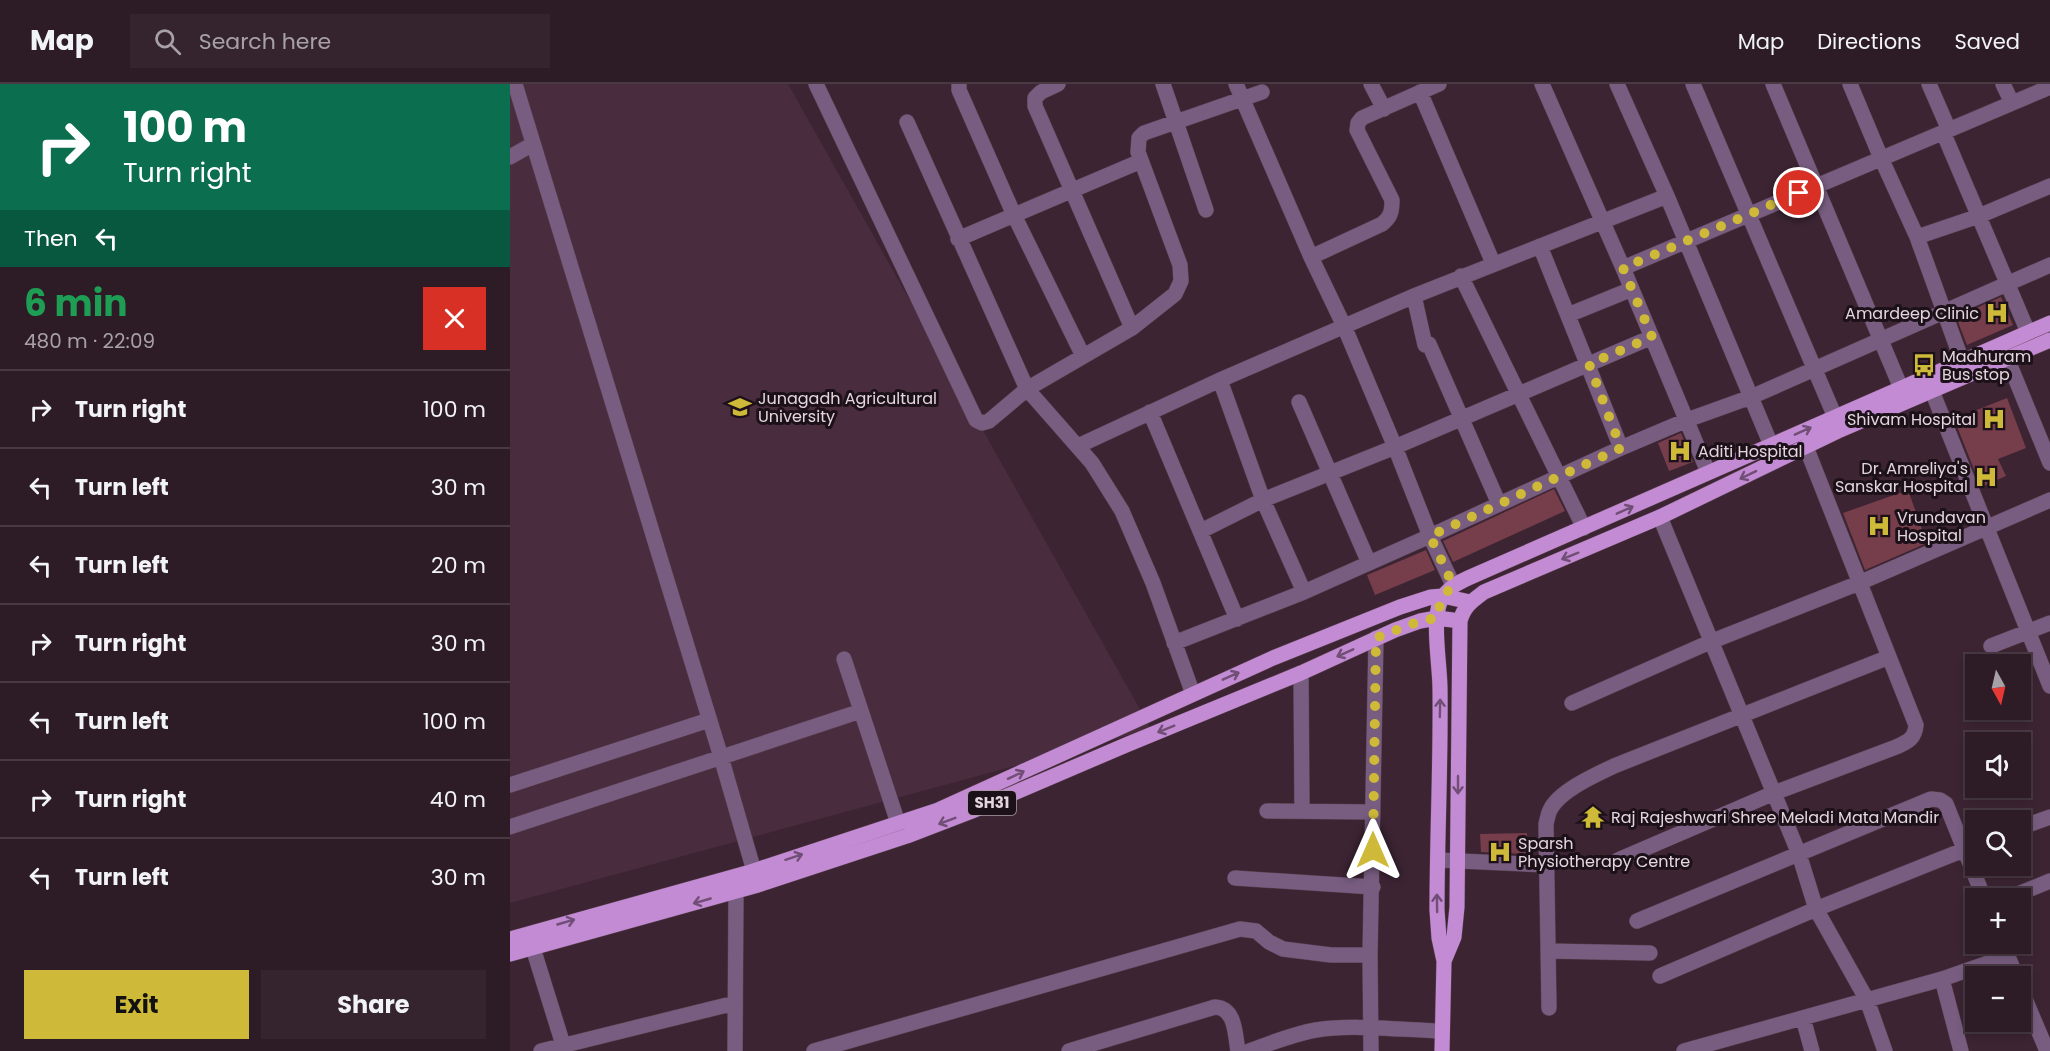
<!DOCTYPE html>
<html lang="en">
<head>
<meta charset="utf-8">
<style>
	:root { --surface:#2d1b26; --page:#35242e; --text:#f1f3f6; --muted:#a7a1a7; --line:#483943; --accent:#ceb938 }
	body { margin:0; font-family:Poppins,sans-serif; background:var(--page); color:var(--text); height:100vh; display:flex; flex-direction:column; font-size:22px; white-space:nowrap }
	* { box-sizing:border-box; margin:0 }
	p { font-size:20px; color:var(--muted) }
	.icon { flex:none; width:33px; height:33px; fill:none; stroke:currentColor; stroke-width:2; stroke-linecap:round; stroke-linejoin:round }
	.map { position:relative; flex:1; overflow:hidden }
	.drawer { display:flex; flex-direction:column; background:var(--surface); width:510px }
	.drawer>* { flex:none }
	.banner { background:#0b6e4f; color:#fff; overflow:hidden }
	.needle { width:39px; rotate:172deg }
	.controls { position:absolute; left:1455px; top:570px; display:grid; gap:12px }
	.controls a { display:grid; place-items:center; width:66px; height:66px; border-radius:0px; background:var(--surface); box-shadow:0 3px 9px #0003,0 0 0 2px var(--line); font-size:30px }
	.pin { position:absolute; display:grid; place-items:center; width:51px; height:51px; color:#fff; margin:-26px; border:3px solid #fff; border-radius:50%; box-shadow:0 2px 6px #0007 }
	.me { position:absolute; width:66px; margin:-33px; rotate:0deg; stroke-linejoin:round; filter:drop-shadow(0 0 4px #0008) }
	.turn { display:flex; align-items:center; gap:21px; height:126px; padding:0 24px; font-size:27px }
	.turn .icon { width:78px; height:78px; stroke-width:2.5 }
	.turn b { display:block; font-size:42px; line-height:51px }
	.then { display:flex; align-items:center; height:57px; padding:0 24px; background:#0003; gap:12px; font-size:22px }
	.round { display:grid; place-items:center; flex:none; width:63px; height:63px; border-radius:0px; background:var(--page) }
	.summary { display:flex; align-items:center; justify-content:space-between; height:102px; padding:0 24px }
	h1 { font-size:36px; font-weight:700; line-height:45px; color:#1e9e55 }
	.button { display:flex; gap:12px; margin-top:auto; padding:12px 24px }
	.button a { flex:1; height:69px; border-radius:0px; background:var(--accent); color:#111; font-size:24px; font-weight:700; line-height:69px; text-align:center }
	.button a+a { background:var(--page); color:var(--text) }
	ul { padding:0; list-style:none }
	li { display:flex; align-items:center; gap:18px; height:78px; padding:0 24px; border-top:2px solid var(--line) }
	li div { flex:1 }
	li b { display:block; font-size:22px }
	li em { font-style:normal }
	header { display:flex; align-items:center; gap:36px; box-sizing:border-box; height:84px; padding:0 30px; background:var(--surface); border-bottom:2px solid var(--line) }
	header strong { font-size:28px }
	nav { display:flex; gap:33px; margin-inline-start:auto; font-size:21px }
	.search { width:420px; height:54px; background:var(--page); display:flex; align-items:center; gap:15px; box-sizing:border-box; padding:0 21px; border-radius:0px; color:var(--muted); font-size:22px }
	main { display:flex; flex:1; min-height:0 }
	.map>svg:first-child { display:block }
	.built { fill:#4a2c3f }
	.building { fill:#763d4b }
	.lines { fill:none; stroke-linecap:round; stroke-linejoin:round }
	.street-casing { stroke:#57404e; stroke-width:16 }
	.primary-casing { stroke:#57404e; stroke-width:16 }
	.street { stroke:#785d80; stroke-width:15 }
	.primary { stroke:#c38bd3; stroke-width:15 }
	.oneway { stroke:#704e76 }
	.route { stroke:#ceb938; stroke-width:10; stroke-dasharray:0 18 }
	.labels { text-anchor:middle; stroke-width:6; stroke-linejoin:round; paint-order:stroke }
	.shield { fill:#1c1118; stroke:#a99aa3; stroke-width:1.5 }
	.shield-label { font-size:15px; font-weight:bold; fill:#e5d5de }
	.poi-label { font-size:16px; fill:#e5d5de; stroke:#1c1118; text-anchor:start }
</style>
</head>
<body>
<header>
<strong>Map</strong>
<div class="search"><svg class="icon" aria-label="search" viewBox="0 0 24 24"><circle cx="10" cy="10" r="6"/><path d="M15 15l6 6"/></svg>Search here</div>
<nav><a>Map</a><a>Directions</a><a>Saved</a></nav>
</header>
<main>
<section class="drawer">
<div class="banner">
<div class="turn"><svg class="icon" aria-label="right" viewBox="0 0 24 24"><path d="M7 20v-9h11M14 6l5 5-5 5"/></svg><div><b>100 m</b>Turn right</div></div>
<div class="then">Then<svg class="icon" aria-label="left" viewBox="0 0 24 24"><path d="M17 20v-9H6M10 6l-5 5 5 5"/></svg></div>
</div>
<div class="summary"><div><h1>6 min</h1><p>480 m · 22:09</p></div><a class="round" style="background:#d93025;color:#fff"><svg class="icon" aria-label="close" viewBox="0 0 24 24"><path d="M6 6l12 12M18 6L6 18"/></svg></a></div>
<ul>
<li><svg class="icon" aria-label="right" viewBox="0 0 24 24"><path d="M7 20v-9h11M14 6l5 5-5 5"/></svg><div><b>Turn right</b></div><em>100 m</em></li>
<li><svg class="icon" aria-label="left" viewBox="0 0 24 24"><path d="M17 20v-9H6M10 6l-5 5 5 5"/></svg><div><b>Turn left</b></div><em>30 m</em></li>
<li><svg class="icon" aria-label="left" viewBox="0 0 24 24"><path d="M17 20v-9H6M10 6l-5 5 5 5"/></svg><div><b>Turn left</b></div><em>20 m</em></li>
<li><svg class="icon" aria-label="right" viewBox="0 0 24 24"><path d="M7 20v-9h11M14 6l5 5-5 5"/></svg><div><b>Turn right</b></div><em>30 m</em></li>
<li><svg class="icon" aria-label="left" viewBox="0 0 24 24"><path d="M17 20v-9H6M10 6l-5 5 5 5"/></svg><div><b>Turn left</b></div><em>100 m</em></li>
<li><svg class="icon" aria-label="right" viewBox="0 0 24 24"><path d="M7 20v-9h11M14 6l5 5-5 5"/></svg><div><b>Turn right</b></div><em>40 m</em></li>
<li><svg class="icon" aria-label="left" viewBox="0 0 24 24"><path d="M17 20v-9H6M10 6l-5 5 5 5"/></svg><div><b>Turn left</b></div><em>30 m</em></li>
</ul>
<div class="button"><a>Exit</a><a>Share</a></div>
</section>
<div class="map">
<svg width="1540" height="967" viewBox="0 0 1540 967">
	<rect width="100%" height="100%" fill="#3c2433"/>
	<path class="built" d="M0,0H278L641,645L0,819Z"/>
	<path class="building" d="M1491,213L1503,241L1457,261L1446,233Z
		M1497,314L1516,364L1488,375L1496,392L1471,403L1444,335Z
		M1171,349L1183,378L1159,387L1148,359Z
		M1044,405L1055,427L943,478L933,457Z
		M1398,406L1417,459L1355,486L1333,429Z
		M916,466L925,486L865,511L857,491Z
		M1017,749V770L971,768L970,750Z"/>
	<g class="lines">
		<g class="street-casing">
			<path id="street" d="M5,0L211,673L244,787
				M306,0L466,336L472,339L479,337L517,305L622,244L665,210L671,197L670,181L628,68L629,54L634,49L752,8
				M449,0V6L504,131L573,272
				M548,0L531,8L525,14V22L622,244
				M653,0L696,126
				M726,0L801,173L834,242L885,363L920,452L943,501
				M861,0L874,25
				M1032,0L1113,184L1198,388
				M1107,0L1157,112L1261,361
				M1183,0L1325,333
				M1263,0L1391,304
				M1340,0L1371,74L1407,153L1452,277
				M1419,0L1439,46
				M1493,0L1502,19
				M910,8L983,179
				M397,38L517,305L582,379L612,427L643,499L683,610
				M1433,48L1518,248
				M0,73L23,60
				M1407,153L1469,132L1540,102
				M448,155L631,77
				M1030,162L1111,364
				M801,173L872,140C881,133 882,127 882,116L847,46L848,39L852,34L929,0
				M1113,184L1540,3
				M951,192L1074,444
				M904,212L915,261
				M1058,231L1122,205
				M919,260L989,420
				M1497,274L1540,379
				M710,296L753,416L794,508
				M1422,307L1540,602
				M789,318L859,479
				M640,328L727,535
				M568,362L710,296L904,212L1157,112
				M1150,433L1289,770L1306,825L1357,916L1375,967
				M691,447L753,416L885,363L1142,253
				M664,559L794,508L920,452L1111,364L1177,336L1241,313L1540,181
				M1481,562L1540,539
				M334,575L388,739
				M791,589L792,727
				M1062,619L1200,558L1349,499L1540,416
				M0,701L199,636
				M757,727L863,728
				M0,743L351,627
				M1510,744L1540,733
				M928,776L1037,781
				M1108,776L1264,709L1386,663C1397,658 1405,655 1406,641L1296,363
				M725,794L863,803
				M1498,814L1540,797
				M1127,837L1421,715L1430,716L1436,720L1474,814
				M1493,860L1506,892
				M23,864L55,967
				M1038,867L1140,869
				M1150,892L1306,825L1466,761
				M1432,895L1451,967
				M1510,903L1537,967
				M1039,924L1036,740C1037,736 1038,730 1040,726C1049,707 1085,691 1104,682L1379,573
				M1293,934L1302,967
				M31,967L225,919
				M225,967L226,807
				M304,967L730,845L746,847L759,858L773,865L821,871H860
				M559,967L705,923C726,924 725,951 728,967
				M739,967C761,959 783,950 806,946C843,940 893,946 931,947
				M861,967L860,871L866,554
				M1174,967L1432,895L1498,872"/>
		</g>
		<g class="primary-casing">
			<path id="primary" d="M0,855L237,789L428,726L763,574L890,523L921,513L933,512L960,518
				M0,870L248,801L397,752L462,727L616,661L791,589L885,546L910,537L927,534L950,537
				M934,877L944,853L947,823L950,537C954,522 962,517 974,508L1150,433L1330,346L1540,256
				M932,967L934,877L929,854L927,826C927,752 931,679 930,605C930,582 922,539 930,518C937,503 951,497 965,491L1540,239"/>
		</g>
		<use href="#street" class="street"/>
		<use href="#primary" class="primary"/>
	</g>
	<defs><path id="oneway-shaft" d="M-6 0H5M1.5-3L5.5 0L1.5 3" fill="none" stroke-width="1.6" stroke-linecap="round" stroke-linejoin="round" transform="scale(1.5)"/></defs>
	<g class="oneway">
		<use href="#oneway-shaft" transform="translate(1293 347) rotate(-24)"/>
		<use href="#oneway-shaft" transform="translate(1238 391) rotate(154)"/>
		<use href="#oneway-shaft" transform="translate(1115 426) rotate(-24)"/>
		<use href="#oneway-shaft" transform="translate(1060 472) rotate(158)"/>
		<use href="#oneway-shaft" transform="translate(835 569) rotate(156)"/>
		<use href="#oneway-shaft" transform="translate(721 592) rotate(-24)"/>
		<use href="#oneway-shaft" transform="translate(930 624) rotate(-89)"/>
		<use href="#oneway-shaft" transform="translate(656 645) rotate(158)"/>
		<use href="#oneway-shaft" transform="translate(506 691) rotate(-25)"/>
		<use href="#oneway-shaft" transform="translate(948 701) rotate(90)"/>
		<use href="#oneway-shaft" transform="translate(437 737) rotate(159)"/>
		<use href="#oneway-shaft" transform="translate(284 773) rotate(-18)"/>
		<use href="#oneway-shaft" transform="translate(192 817) rotate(164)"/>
		<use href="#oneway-shaft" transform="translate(927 819) rotate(-91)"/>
		<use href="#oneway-shaft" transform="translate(56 838) rotate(-16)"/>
	</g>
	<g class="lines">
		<path class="route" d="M863,766L866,554L910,537L927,534C929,520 933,512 943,501L920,452L1111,364L1079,280L1142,253L1113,184L1289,109"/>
	</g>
	<defs>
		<g id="hospital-bare" transform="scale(1.8)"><path d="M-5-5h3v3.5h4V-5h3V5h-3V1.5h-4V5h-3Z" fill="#ceb938" stroke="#1c1118" stroke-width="2.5" paint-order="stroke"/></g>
		<g id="bus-bare" transform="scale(1.8)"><path d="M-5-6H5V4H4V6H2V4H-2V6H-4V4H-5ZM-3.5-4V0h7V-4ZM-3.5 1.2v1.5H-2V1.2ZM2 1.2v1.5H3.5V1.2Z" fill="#ceb938" stroke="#1c1118" stroke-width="2.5" paint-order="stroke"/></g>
		<g id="university-bare" transform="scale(1.8)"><path d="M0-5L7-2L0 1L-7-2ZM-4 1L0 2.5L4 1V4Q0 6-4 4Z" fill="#ceb938" stroke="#1c1118" stroke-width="2.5" paint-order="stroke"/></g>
		<g id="temple-bare" transform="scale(1.8)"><path d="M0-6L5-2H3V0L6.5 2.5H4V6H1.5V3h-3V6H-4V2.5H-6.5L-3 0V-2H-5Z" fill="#ceb938" stroke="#1c1118" stroke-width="2.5" paint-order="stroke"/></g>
	</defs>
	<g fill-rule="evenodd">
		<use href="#hospital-bare" x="1487" y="229"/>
		<use href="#bus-bare" x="1414" y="281"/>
		<use href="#university-bare" x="230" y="323"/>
		<use href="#hospital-bare" x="1484" y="335"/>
		<use href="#hospital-bare" x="1170" y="367"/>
		<use href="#hospital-bare" x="1476" y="393"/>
		<use href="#hospital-bare" x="1369" y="442"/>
		<use href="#temple-bare" x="1083" y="733"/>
		<use href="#hospital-bare" x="990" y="768"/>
	</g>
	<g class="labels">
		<rect class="shield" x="458" y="707" width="48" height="24" rx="4.5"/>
		<g class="shield-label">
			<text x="482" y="724">SH31</text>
		</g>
		<g class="poi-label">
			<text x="1469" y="235" text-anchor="end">Amardeep Clinic</text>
			<text x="1432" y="278">Madhuram<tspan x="1432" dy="18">Bus stop</tspan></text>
			<text x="248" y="320">Junagadh Agricultural<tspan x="248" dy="18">University</tspan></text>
			<text x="1466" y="341" text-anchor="end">Shivam Hospital</text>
			<text x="1188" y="373">Aditi Hospital</text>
			<text x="1458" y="390" text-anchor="end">Dr. Amreliya's<tspan x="1458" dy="18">Sanskar Hospital</tspan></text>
			<text x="1387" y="439">Vrundavan<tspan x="1387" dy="18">Hospital</tspan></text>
			<text x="1101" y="739">Raj Rajeshwari Shree Meladi Mata Mandir</text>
			<text x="1008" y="765">Sparsh<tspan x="1008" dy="18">Physiotherapy Centre</tspan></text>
		</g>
	</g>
</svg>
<div class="controls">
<a><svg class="needle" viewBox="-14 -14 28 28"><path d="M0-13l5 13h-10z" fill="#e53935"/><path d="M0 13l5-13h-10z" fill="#a7a1a7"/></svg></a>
<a><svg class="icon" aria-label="sound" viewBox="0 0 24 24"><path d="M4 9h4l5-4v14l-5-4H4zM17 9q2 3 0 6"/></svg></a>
<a><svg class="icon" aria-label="search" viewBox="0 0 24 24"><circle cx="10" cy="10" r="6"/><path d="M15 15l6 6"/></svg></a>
<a>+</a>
<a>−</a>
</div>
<div class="pin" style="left:1289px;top:109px;background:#d93025"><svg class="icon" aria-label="arrive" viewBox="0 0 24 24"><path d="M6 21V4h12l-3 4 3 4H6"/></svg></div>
<svg class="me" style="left:863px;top:766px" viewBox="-20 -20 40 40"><path d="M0-17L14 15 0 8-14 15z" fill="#ceb938" stroke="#fff" stroke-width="4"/></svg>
</div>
</main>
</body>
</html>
